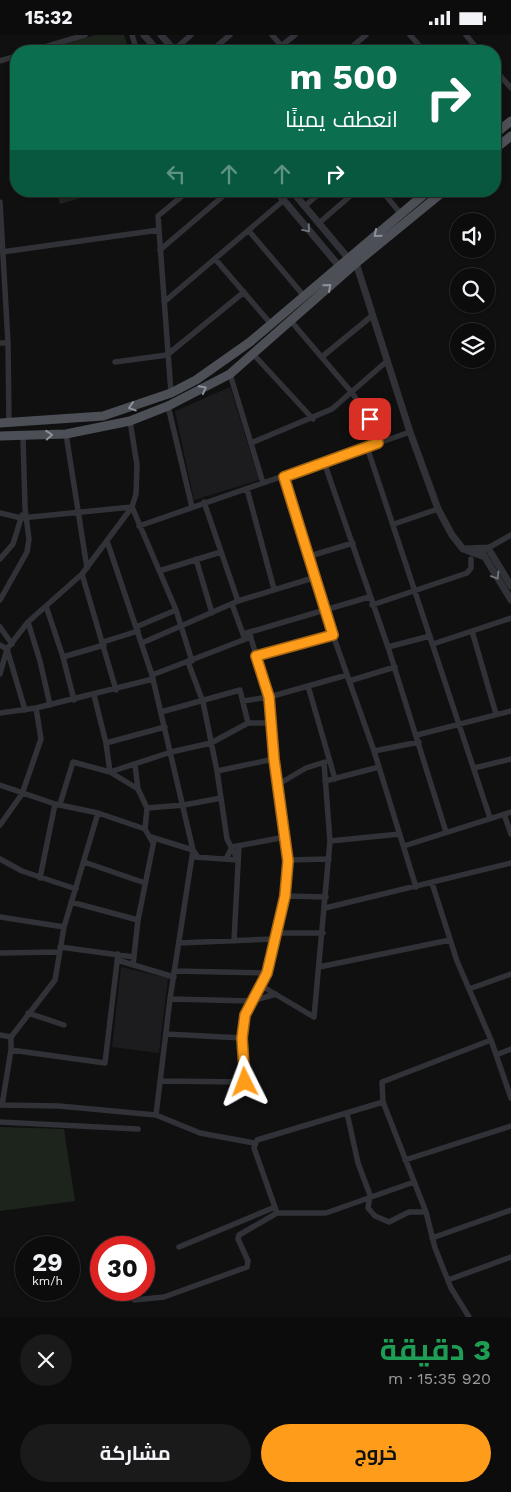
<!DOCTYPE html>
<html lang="ar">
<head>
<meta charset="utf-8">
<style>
	:root { --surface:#0c0c0d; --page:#1a1a1b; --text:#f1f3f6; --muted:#9a9b9d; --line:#2c2c2e; --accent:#ff9d1a }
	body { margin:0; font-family:"Work Sans",Cairo,sans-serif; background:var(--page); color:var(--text); direction:rtl; height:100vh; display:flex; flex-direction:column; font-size:19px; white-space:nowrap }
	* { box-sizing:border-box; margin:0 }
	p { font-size:16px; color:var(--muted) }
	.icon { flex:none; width:28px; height:28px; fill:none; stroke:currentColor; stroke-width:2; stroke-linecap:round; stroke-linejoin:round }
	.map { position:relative; height:1282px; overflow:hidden; direction:ltr }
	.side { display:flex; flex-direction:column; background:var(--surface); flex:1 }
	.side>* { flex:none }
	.banner { position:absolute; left:10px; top:10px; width:491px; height:152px; border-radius:20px; box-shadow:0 1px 4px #0004,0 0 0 1px var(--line); direction:rtl; background:#0b6e4f; color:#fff; overflow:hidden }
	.tools { position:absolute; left:450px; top:178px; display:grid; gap:10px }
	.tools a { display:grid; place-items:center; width:45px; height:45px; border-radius:50%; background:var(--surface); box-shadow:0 1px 4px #0004,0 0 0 1px var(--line); font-size:25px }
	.speed { position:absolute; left:15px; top:1201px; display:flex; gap:10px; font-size:25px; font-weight:700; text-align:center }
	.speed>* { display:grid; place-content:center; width:65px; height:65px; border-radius:50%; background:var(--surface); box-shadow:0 1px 4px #0004,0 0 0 1px var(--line); line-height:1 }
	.speed small { font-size:12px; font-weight:400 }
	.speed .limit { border:8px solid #d22; background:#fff; color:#111 }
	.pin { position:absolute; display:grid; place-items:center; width:42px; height:42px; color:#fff; margin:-21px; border-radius:10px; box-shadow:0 2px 8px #0006 }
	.me { position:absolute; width:55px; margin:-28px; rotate:357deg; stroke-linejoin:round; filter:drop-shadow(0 0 4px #0008) }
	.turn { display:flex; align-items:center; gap:18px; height:105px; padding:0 20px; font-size:22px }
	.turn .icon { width:65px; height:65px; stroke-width:2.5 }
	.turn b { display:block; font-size:35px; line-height:42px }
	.lanes { display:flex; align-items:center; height:48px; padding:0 20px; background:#0003; justify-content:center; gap:25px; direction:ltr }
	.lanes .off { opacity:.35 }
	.round { display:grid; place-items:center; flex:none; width:52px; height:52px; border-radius:26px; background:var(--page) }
	.summary { display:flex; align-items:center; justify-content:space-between; height:85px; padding:0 20px }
	h1 { font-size:30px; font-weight:700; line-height:38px; color:#1e9e55 }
	.cta { display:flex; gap:10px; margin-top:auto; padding:10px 20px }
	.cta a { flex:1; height:58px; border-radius:30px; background:var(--accent); color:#111; font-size:20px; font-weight:700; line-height:58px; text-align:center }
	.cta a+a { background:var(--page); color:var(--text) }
	.status { display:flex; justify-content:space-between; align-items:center; height:35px; padding:0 25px; background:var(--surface); direction:ltr }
	.status svg { height:14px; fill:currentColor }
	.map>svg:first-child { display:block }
	.built { fill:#1c1c1e }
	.green { fill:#1c241c }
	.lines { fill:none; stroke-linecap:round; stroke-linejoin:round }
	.minor { stroke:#313237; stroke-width:5.5 }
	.tertiary { stroke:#313237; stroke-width:7 }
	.primary { stroke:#4c4f56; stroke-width:9 }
	.oneway { stroke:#6e737b }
	.oneway2 { stroke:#8b929c }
	.route-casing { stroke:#a66611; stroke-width:12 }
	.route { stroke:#ff9d1a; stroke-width:9 }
</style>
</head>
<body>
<div class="status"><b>15:32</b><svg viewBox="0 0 49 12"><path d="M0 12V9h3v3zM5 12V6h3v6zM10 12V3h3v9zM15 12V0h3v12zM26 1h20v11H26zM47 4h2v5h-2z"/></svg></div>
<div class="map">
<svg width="511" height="1282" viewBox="0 0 511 1282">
	<rect width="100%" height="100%" fill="#101011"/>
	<path class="built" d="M230,352L259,445L194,465L175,376Z
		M121,932L168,943L159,1018L112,1012Z"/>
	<path class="green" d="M95,0H124L129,16H43Z
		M56,156H105L60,169Z
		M0,1092L64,1094L75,1166L0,1176Z"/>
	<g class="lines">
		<path class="minor" d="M132,0L137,16
			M272,0L286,16
			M410,0L424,16
			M466,0L479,16
			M220,9L226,16
			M281,11L295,0
			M174,15L191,0
			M31,16L85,0
			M211,16L230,0
			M347,16L366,0
			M0,26L16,21
			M495,35L511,53
			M177,156L179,164
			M382,156L401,179
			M0,167L8,308L9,388
			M305,171L322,156
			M319,188L356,156
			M249,196L304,261
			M160,215L229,156
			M2,217L159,195
			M216,225L271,289
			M164,267L284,165
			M290,285L353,359L370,385L377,408
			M0,308H8
			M254,320L313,384
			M323,321L373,280
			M115,327L167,320L244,257
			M230,339L263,448
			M171,358L158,181L188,156
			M168,371L192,472
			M66,399L87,533
			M251,408L332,374L387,326
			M367,412L490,783
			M324,427L388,612L446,797
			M284,442L333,600L374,716L416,852
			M247,454L274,554
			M204,467L238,566
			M0,478L21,483L132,472L176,575L136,592
			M394,489L438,474
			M139,491L410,397
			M107,506L152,640L193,815L170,964L156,1080L200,1098L254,1108
			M488,513L511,500
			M310,521L353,508
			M0,524L13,509L22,480
			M196,524L212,578
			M159,536L221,517
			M82,539L116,655
			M0,565L27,517L29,504L25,473L23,401
			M232,569L244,602
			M372,570L467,538L471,533V524
			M46,571L63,622L74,665
			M176,575L192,626
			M28,587L40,626L50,670
			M0,592L12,609
			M472,596L496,679
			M243,599L369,562
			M103,607L138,596
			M142,608L238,566L316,542
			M433,609L511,583
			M0,610L7,614L25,675
			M388,612L430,601
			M256,621L333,600
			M63,622L104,610
			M188,627L203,667L217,736L227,804L238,825
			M0,639L7,614L28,587L82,539L132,472L136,459L137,430L130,386
			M152,640L251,602
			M349,646L395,632
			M308,651L335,744
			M94,660L106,708L110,737L171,717L211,708L248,688H270
			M243,666L269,662L347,640
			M161,677L240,655L248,688
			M0,678L36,673L153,644
			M417,700L511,676
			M106,708L165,692
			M374,716L419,707
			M135,730L138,754L147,773L145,794
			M474,733L511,724
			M217,736L274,724
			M325,746L379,732
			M0,750L55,769L98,778L145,794L153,808
			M277,750L306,733L325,727
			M60,769L73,727L110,737L138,754
			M147,773L184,770L221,763
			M504,779L511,799
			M0,790L22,759L41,704L36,673
			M151,802L193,815L198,822
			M330,806L400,799
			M404,811L511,777
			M195,822L238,825
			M0,824L22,836L76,854
			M226,824L232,812L285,802
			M288,825L329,824
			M84,827L145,848
			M40,843L55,769
			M432,848L457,926L491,1005L511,1063
			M285,861L326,862
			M71,867L138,885
			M325,873L511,828
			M0,882L64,892
			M276,898H323
			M234,906L239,811
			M179,908L274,904
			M60,912L134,922
			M0,918L59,917
			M117,925L174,942
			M133,930L138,885L154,805
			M319,932L450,905
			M174,936L267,938
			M260,950L314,982L330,806L324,728
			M469,954L511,939
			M170,964L252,966L276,959
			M28,978L64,990
			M166,999L242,1003
			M0,1000L11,1002
			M11,1015L105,1028L118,919
			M496,1020L511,1014
			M160,1046L245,1047L242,1003L245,979L267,938L285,861L288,825L274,724L269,662L249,597
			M383,1067L382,1047L491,1005
			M0,1070L59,1071L156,1080
			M2,1070L11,1015V1002L55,945L64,892L98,778
			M347,1078L358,1128L370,1160L368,1173L375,1181L389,1187L409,1177H426
			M0,1087L138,1094
			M405,1125L511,1091
			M277,1178H326L414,1147
			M432,1203L511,1175
			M179,1212L275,1172
			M448,1245L511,1222
			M134,1265L164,1262L247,1232L248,1226L238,1204L239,1200L277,1178L254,1113L257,1105L383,1067L426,1177L435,1213L451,1253L469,1282"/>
		<path class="tertiary" d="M144,0L158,16
			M161,0L175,16
			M276,156L339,231
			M292,156L348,223
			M356,228L410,397L438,474L452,500L463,514L485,522
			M488,513L511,551
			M464,514L488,513
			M483,519L511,565"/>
		<path class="primary" d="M495,99L511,86
			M495,114L511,101
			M0,388L103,381L171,358L196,345L250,307L428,156
			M0,401L66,399L130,386L168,371L230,339L356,228L444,156"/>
	</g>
	<defs><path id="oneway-chevron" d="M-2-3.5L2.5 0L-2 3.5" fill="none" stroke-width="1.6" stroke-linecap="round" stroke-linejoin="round" transform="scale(1.25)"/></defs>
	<g class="oneway">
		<use href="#oneway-chevron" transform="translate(307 194) rotate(50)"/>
		<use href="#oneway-chevron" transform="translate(496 541) rotate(59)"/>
	</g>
	<g class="oneway2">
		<use href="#oneway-chevron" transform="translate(377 199) rotate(140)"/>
		<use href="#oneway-chevron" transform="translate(328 252) rotate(-41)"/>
		<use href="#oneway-chevron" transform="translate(203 354) rotate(-28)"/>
		<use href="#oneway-chevron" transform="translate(132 372) rotate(162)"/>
		<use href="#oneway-chevron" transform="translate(49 400) rotate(-4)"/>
	</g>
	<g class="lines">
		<g class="route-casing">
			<path id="route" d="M245,1047L242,1003L245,980L267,938L285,861L288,826L274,724L269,662L256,621L333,600L284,442L378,408L370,384"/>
		</g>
		<use href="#route" class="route"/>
	</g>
</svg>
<div class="tools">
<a><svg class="icon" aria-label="sound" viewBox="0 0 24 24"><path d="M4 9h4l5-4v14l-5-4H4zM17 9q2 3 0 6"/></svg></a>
<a><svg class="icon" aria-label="search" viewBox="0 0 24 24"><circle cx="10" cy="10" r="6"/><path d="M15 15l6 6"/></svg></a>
<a><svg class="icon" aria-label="layers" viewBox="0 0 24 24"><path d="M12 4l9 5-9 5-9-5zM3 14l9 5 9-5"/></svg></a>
</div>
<div class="speed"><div>29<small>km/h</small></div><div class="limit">30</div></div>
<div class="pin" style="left:370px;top:384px;background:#d93025"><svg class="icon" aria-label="arrive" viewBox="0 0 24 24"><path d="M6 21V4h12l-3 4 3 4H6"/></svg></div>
<svg class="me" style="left:245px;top:1047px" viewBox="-20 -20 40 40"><path d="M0-17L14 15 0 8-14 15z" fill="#ff9d1a" stroke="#fff" stroke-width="4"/></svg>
<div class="banner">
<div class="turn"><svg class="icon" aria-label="right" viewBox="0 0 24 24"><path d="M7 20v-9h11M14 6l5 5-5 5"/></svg><div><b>500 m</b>انعطف يمينًا</div></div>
<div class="lanes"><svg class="icon off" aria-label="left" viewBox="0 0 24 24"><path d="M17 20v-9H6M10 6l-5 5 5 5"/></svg><svg class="icon off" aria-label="ahead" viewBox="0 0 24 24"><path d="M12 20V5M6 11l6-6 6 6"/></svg><svg class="icon off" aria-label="ahead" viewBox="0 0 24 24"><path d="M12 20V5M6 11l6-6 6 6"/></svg><svg class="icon" aria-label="right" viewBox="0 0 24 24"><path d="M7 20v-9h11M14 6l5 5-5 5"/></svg></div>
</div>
</div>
<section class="side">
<div class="summary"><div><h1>3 دقيقة</h1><p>920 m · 15:35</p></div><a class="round"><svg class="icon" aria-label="close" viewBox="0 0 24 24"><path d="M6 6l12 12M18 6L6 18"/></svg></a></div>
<div class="cta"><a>خروج</a><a>مشاركة</a></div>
</section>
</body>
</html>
